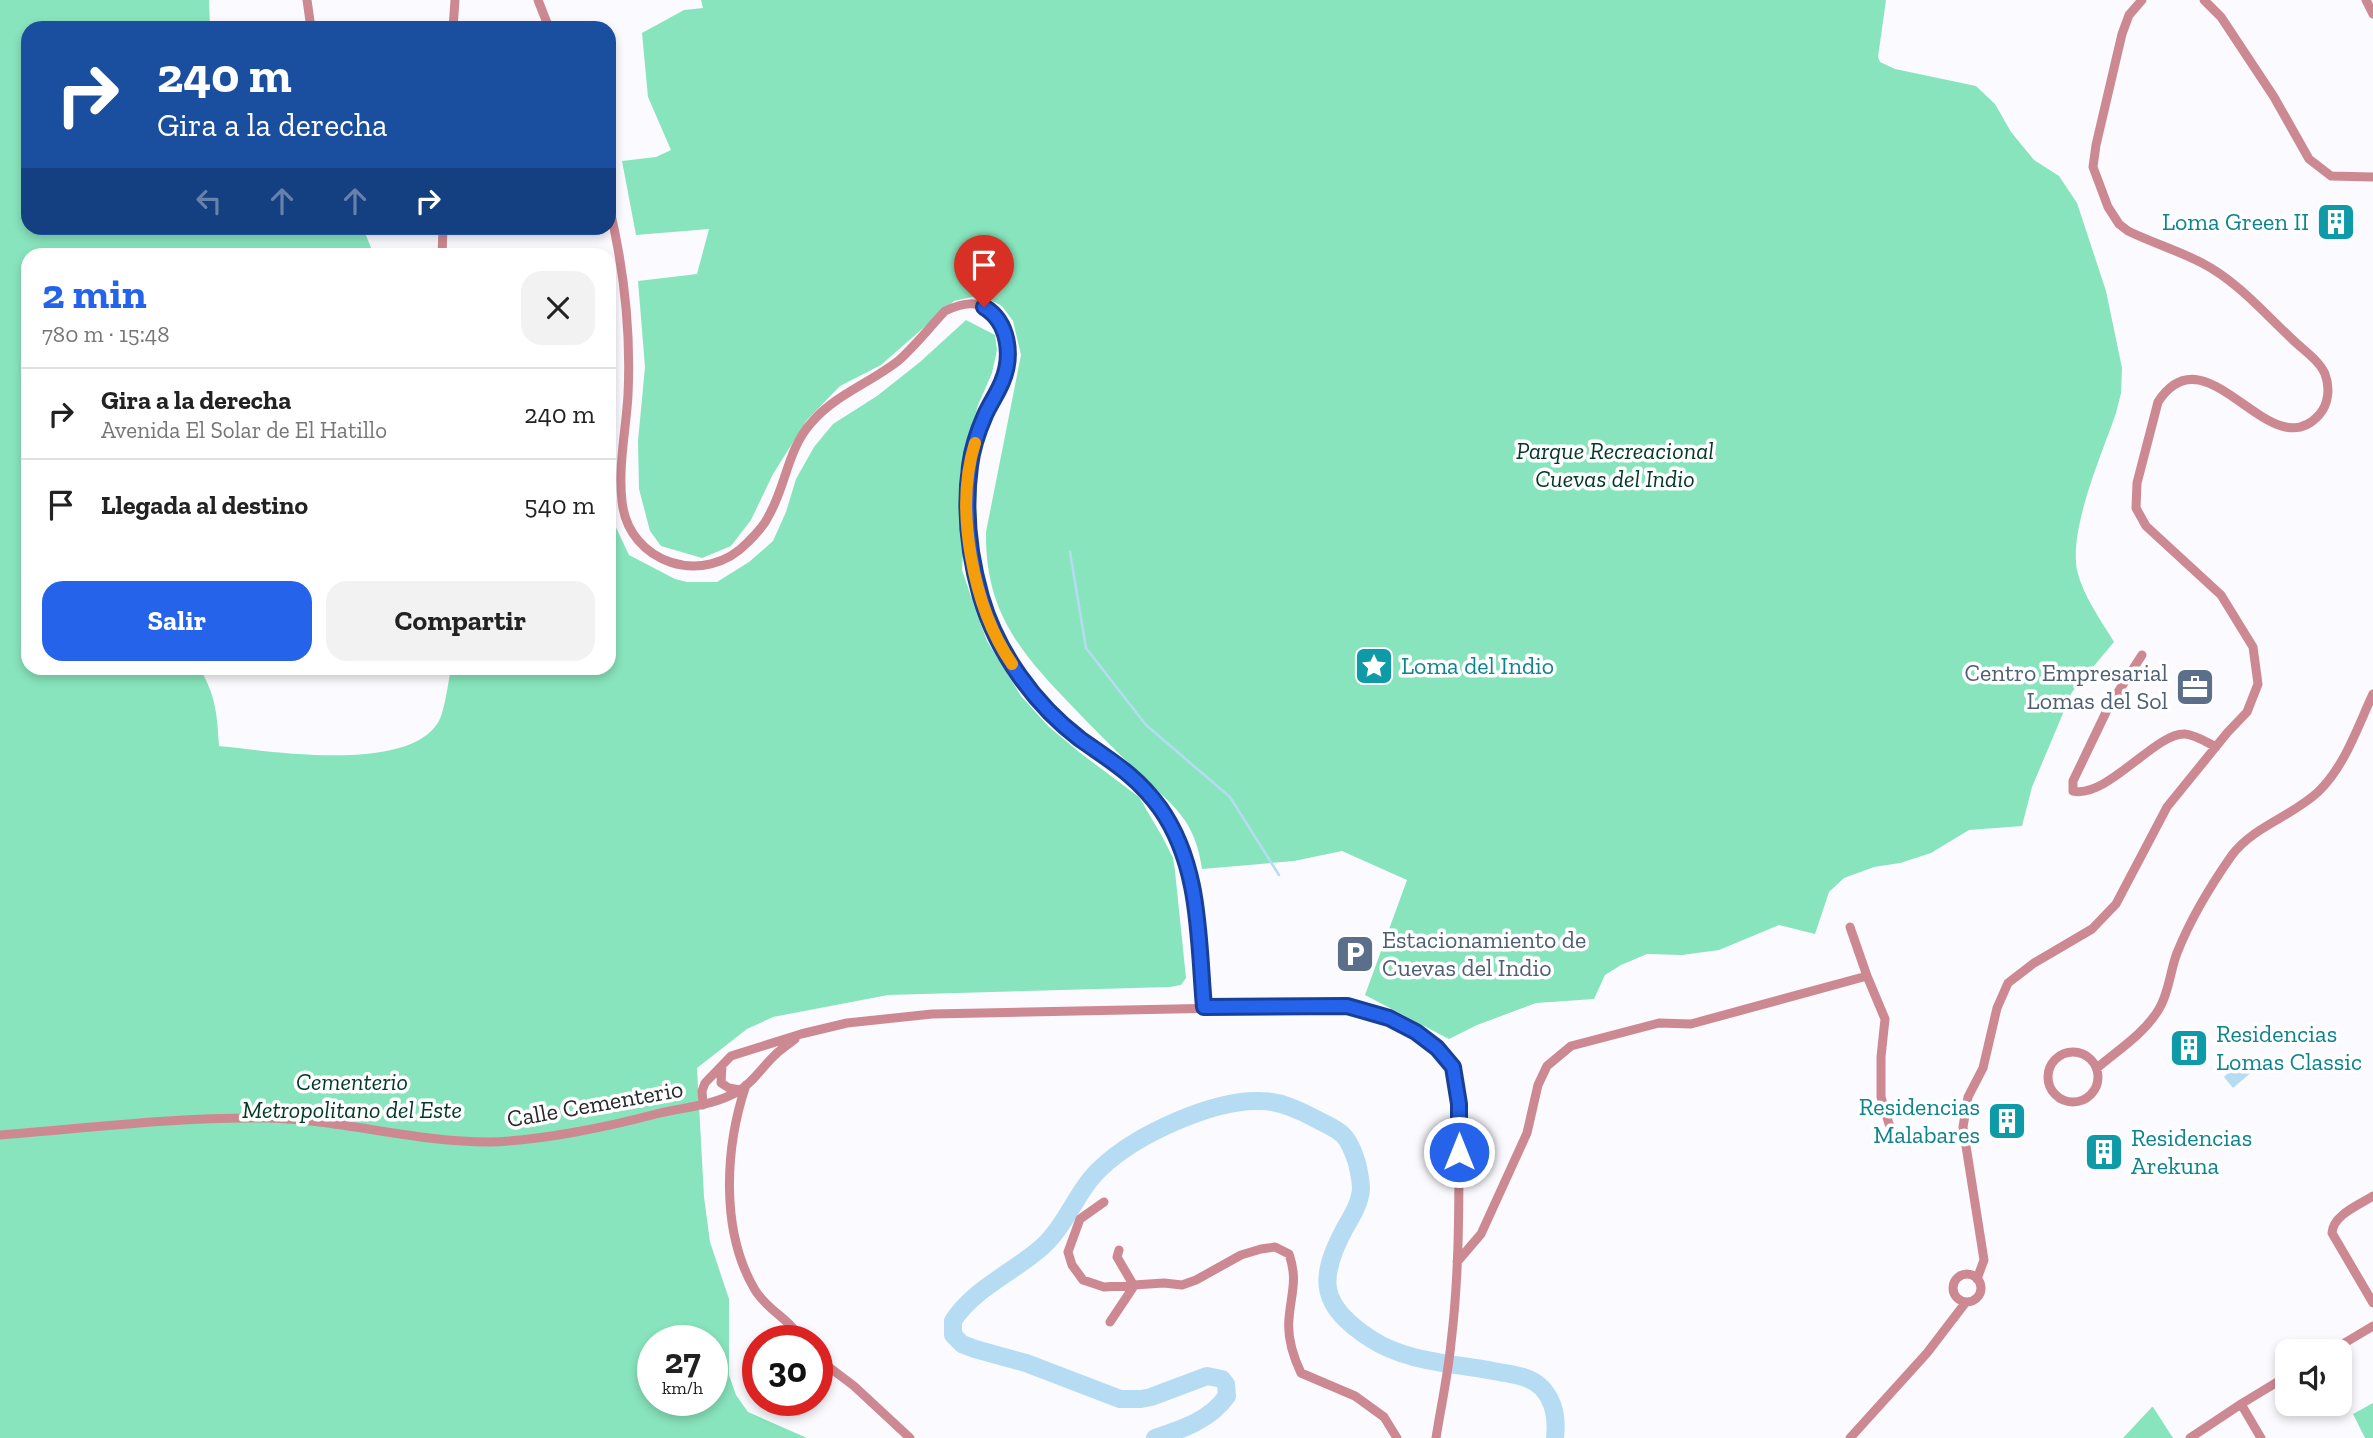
<!DOCTYPE html>
<html lang="es">
<head>
<meta charset="utf-8">
<style>
	:root { --surface:#fff; --page:#f2f2f2; --text:#222; --muted:#767676; --line:#e0e0e0; --accent:#2563eb }
	body { margin:0; font-family:"Zilla Slab",serif; background:var(--page); color:var(--text); height:100vh; display:flex; flex-direction:column; font-size:26px; white-space:nowrap }
	* { box-sizing:border-box; margin:0 }
	p { font-size:23px; color:var(--muted) }
	.icon { flex:none; width:38px; height:38px; fill:none; stroke:currentColor; stroke-width:2; stroke-linecap:round; stroke-linejoin:round }
	.map { position:relative; flex:1; overflow:hidden }
	.sheet { position:absolute; left:21px; top:248px; width:595px; height:427px; display:flex; flex-direction:column; background:var(--surface); border-radius:21px; box-shadow:0 4px 10px #0003 }
	.sheet>* { flex:none }
	.top-card { position:absolute; left:21px; top:21px; width:595px; height:214px; border-radius:21px; box-shadow:0 4px 10px #0003; background:#1a4fa0; color:#fff; overflow:hidden }
	.tools { position:absolute; left:2275px; top:1339px; display:grid; gap:14px }
	.tools a { display:grid; place-items:center; width:77px; height:77px; border-radius:14px; background:var(--surface); box-shadow:0 4px 10px #0003; font-size:35px }
	.speed { position:absolute; left:637px; top:1325px; display:flex; gap:14px; font-size:35px; font-weight:700; text-align:center }
	.speed>* { display:grid; place-content:center; width:91px; height:91px; border-radius:50%; background:var(--surface); box-shadow:0 4px 10px #0003; line-height:1 }
	.speed small { font-size:18px; font-weight:400 }
	.speed .limit { border:10px solid #d22; background:#fff; color:#111 }
	.pin { position:absolute; display:grid; place-items:center; width:60px; height:60px; color:#fff; margin:-72px -30px; border-radius:50% 50% 50% 0; rotate:-45deg; box-shadow:0 0 7px #0007 }
	.pin .icon { rotate:45deg }
	.me { position:absolute; width:77px; margin:-38px; rotate:0deg; stroke-linejoin:round; filter:drop-shadow(0 0 5px #0008) }
	.turn { display:flex; align-items:center; gap:24px; height:147px; padding:0 21px; font-size:32px }
	.turn .icon { width:91px; height:91px; stroke-width:2.5 }
	.turn b { display:block; font-size:49px; line-height:60px }
	.lanes { display:flex; align-items:center; height:66px; padding:0 21px; background:#0003; justify-content:center; gap:35px; direction:ltr }
	.lanes .off { opacity:.35 }
	.round { display:grid; place-items:center; flex:none; width:74px; height:74px; border-radius:21px; background:var(--page) }
	.head { display:flex; align-items:center; justify-content:space-between; height:119px; padding:0 21px }
	h1 { font-size:42px; font-weight:700; line-height:52px; color:var(--accent) }
	.action { display:flex; gap:14px; margin-top:auto; padding:14px 21px }
	.action a { flex:1; height:80px; border-radius:21px; background:var(--accent); color:#fff; font-size:28px; font-weight:700; line-height:80px; text-align:center }
	.action a+a { background:var(--page); color:var(--text) }
	ul { padding:0; list-style:none }
	li { display:flex; align-items:center; gap:21px; height:91px; padding:0 21px; border-top:2px solid var(--line) }
	li div { flex:1 }
	li b { display:block; font-size:26px }
	li em { font-style:normal }
	.map>svg:first-child { display:block }
	.green { fill:#88e4bc; fill-rule:evenodd }
	.water { fill:#b6dcf3 }
	.lines { fill:none; stroke-linecap:round; stroke-linejoin:round }
	.stream { stroke:#b6dcf3; stroke-width:2.5 }
	.river { stroke:#b6dcf3; stroke-width:18 }
	.street { stroke:#cd8991; stroke-width:9 }
	.route-casing { stroke:#184099; stroke-width:18 }
	.route { stroke:#2563eb; stroke-width:12 }
	.slow { stroke:#f59e0b; stroke-width:12 }
	.labels { text-anchor:middle; stroke-width:7; stroke-linejoin:round; paint-order:stroke }
	.culture-label { font-size:24px; fill:#0d838f; stroke:#fff; text-anchor:start }
	.park-label { font-size:24px; font-style:italic; fill:#013826; stroke:#fff }
	.service-label { font-size:24px; fill:#4e5e75; stroke:#fff; text-anchor:end }
	.street-label { font-size:24px; fill:#28282a; stroke:#fff }
</style>
</head>
<body>
<div class="map">
<svg width="2373" height="1438" viewBox="0 0 2373 1438">
	<rect width="100%" height="100%" fill="#fafaff"/>
	<path class="green" d="M0,0H209L210,28H28V228H363L374,255L28,256V668L200,669C216,696 217,715 219,746C270,751 409,774 439,721C445,709 448,683 451,669L609,668V468L613,521L629,555L675,579L687,582H717L749,562L773,541L786,512L796,479L814,447L833,424L877,396L920,362L966,320L995,335L997,350L992,373L978,405L960,473L964,534L962,570L977,614L987,641L1021,696L1048,726L1079,752L1139,797L1163,838L1173,858L1175,871L1186,978L1181,985L1170,987L888,995L773,1017L747,1029L697,1068L704,1197L710,1242L729,1299V1375L736,1395L748,1412L807,1438H0ZM653,1340H712V1400H653Z
		M701,0H1886L1878,57L1880,62L1895,69L1976,86L1995,104L2011,132L2034,160L2059,176L2077,203L2106,291L2122,368L2121,393L2116,413C2102,454 2069,528 2077,570C2083,596 2101,620 2114,642L2072,692L2032,787L2022,826L1969,830L1931,853L1900,863L1874,867L1844,878L1829,892L1815,934L1779,925L1719,950L1682,955L1647,954L1621,965L1605,975L1594,999L1536,1003L1477,1025L1449,1039L1365,995L1407,880L1342,851L1294,861L1202,869C1195,819 1173,806 1139,773C1116,751 1093,728 1071,705C1019,651 985,611 986,532L1021,355L1013,321L1002,306L981,295L954,301L881,365L840,386L807,420L773,474L751,520L731,546L702,558L661,546L650,531L639,489L638,441L645,367L638,281L697,274L709,229L636,235L622,161L656,157L671,150L648,97L642,33L684,10L703,8Z
		M609,320H613L615,387L609,440Z
		M2373,1403V1438H2365L2353,1414Z
		M2153,1407L2173,1438H2123L2152,1407Z"/>
	<path class="water" d="M2242,1059L2253,1071L2233,1088L2224,1077Z"/>
	<g class="lines">
		<path class="stream" d="M1070,552L1086,648L1146,725L1230,797L1279,875"/>
		<path class="river" d="M1155,1438C1183,1429 1210,1420 1227,1396L1226,1384L1222,1379L1207,1376L1151,1397L1141,1399H1120L1026,1363L975,1349L962,1344L953,1335V1321C973,1289 1014,1272 1042,1247C1067,1225 1077,1189 1102,1167C1136,1135 1213,1099 1261,1101C1280,1101 1299,1110 1316,1119C1325,1124 1336,1128 1343,1135C1350,1142 1354,1154 1357,1163C1359,1172 1361,1180 1361,1189C1360,1203 1352,1216 1345,1228C1317,1280 1320,1306 1371,1339C1406,1362 1452,1363 1493,1371C1510,1374 1529,1375 1542,1388C1555,1402 1557,1421 1555,1438"/>
		<path class="street" d="M307,0L311,28
			M538,0L549,28
			M2204,0L2221,17L2274,97L2309,159L2331,176L2373,177
			M2366,0L2373,14
			M453,28L455,0
			M609,206C624,268 631,332 628,395C626,430 618,466 622,501C628,564 705,588 748,542C755,535 764,526 768,517C786,487 787,449 812,422C835,395 870,383 898,361C915,346 929,328 945,311C962,303 979,299 994,314C1033,355 980,413 971,457C965,492 967,528 973,562C984,631 1024,698 1081,739C1111,761 1137,776 1160,808C1201,866 1199,939 1204,1007
			M442,256L443,228
			M2142,655L2109,706L2073,781V791C2107,799 2156,732 2185,734C2196,735 2206,742 2216,747
			M1850,927L1867,976L1885,1019L1881,1057V1097L1889,1124L1898,1137
			M2048 1077a25 25 0 1 1 50 0a25 25 0 1 1-50 0Z
			M722,1066L721,1083L729,1088L740,1090
			M2097,1068C2118,1050 2144,1034 2159,1009C2169,993 2170,971 2177,953C2190,920 2211,885 2232,855C2254,826 2291,817 2318,792C2345,766 2357,728 2373,694
			M746,1085C725,1147 720,1231 755,1290C768,1311 790,1319 802,1340
			M703,1105L702,1091L705,1083L731,1056L801,1034L847,1023L932,1014L1321,1006C1367,1007 1427,1022 1452,1066C1464,1087 1459,1121 1459,1145C1459,1211 1459,1277 1451,1343C1448,1375 1441,1406 1436,1438
			M0,1135C87,1128 176,1117 264,1118C339,1119 414,1142 489,1142C539,1141 607,1127 656,1114C683,1107 712,1106 737,1092C753,1083 762,1067 775,1055C781,1049 789,1044 795,1039
			M2373,1196C2359,1205 2333,1215 2332,1233L2373,1303
			M1104,1202L1080,1219L1068,1252L1072,1265L1083,1280L1104,1287L1164,1283L1182,1285L1196,1280L1241,1255L1261,1249L1275,1247L1289,1254C1298,1280 1291,1293 1289,1319C1287,1338 1293,1356 1301,1373L1355,1396L1384,1417L1397,1438
			M1457,1262L1481,1234L1527,1133L1538,1085L1547,1066L1571,1046L1659,1023L1691,1024L1867,976
			M1953 1288a14 14 0 1 1 28 0a14 14 0 1 1-28 0Z
			M1977,1279L1984,1260L1963,1127L1968,1097L1983,1068L1997,1008L2008,983L2034,963L2092,929L2116,904L2167,807L2227,733L2247,712L2258,684L2253,647L2221,595L2146,526L2136,508L2137,483L2158,402C2207,326 2270,470 2319,415C2329,404 2330,387 2325,374C2319,360 2303,350 2292,339C2264,313 2237,281 2202,263C2179,251 2153,243 2128,231L2119,224L2108,207L2093,167L2096,145L2122,34L2129,15L2142,0
			M1110,1322L1134,1286L1117,1257L1119,1250
			M2331,1351L2373,1326
			M817,1358L854,1386L910,1438
			M2241,1404L2261,1438
			M1850,1438L1927,1353L1966,1302
			M2190,1438L2241,1404L2287,1376"/>
	</g>
	<g class="lines">
		<g class="route-casing">
			<path id="route" d="M984,307C1009,322 1013,356 1002,382C997,394 990,404 985,415C978,431 972,449 970,466C964,510 969,555 981,597C997,652 1034,704 1080,739C1111,761 1136,775 1160,808C1201,866 1198,939 1204,1007L1347,1006L1389,1018L1416,1032L1437,1048L1453,1067L1459,1104V1152"/>
		</g>
		<use href="#route" class="route"/>
		<path class="slow" d="M975,443C954,509 973,607 1012,664"/>
	</g>
	<defs>
		<g id="building-square" transform="scale(2.0125)"><rect x="-9" y="-9" width="18" height="18" rx="4" fill="#0f9aa8" stroke="#fff"/><path d="M-4-6H4V6H1V3H-1V6H-4ZM-2.5-4.3h1.7v1.8h-1.7ZM.8-4.3h1.7v1.8H.8ZM-2.5-1h1.7V.8h-1.7ZM.8-1h1.7V.8H.8Z" fill="#fff"/></g>
		<g id="sight-square" transform="scale(2.0125)"><rect x="-9" y="-9" width="18" height="18" rx="4" fill="#0f9aa8" stroke="#fff"/><path d="M0-6L1.8-2.2L6-1.7L2.9 1.2L3.7 5.4L0 3.3L-3.7 5.4L-2.9 1.2L-6-1.7L-1.8-2.2Z" fill="#fff"/></g>
		<g id="office-square" transform="scale(2.0125)"><rect x="-9" y="-9" width="18" height="18" rx="4" fill="#5c6f8a" stroke="#fff"/><path d="M-6-3h4V-5.5h4V-3h4V5H-6ZM-1-4.5V-3h2v-1.5ZM-6 0V1H6V0Z" fill="#fff"/></g>
		<g id="parking-square" transform="scale(2.0125)"><rect x="-9" y="-9" width="18" height="18" rx="4" fill="#5c6f8a" stroke="#fff"/><path d="M-3.5-5.5H1a3.5 3.5 0 0 1 0 7H-1V5.5H-3.5ZM-1-3.4V-.6H.8a1.4 1.4 0 0 0 0-2.8Z" fill="#fff"/></g>
	</defs>
	<g fill-rule="evenodd">
		<use href="#building-square" x="2336" y="222"/>
		<use href="#sight-square" x="1374" y="666"/>
		<use href="#office-square" x="2195" y="687"/>
		<use href="#parking-square" x="1355" y="954"/>
		<use href="#building-square" x="2189" y="1048"/>
		<use href="#building-square" x="2007" y="1121"/>
		<use href="#building-square" x="2104" y="1152"/>
	</g>
	<g class="labels">
		<g class="culture-label">
			<text x="2309" y="230" text-anchor="end">Loma Green II</text>
			<text x="1401" y="674">Loma del Indio</text>
			<text x="2216" y="1042">Residencias<tspan x="2216" dy="28">Lomas Classic</tspan></text>
			<text x="1980" y="1115" text-anchor="end">Residencias<tspan x="1980" dy="28">Malabares</tspan></text>
			<text x="2131" y="1146">Residencias<tspan x="2131" dy="28">Arekuna</tspan></text>
		</g>
		<g class="park-label">
			<text x="1615" y="459">Parque Recreacional<tspan x="1615" dy="28">Cuevas del Indio</tspan></text>
			<text x="352" y="1090">Cementerio<tspan x="352" dy="28">Metropolitano del Este</tspan></text>
		</g>
		<g class="service-label">
			<text x="2168" y="681">Centro Empresarial<tspan x="2168" dy="28">Lomas del Sol</tspan></text>
			<text x="1382" y="948" text-anchor="start">Estacionamiento de<tspan x="1382" dy="28">Cuevas del Indio</tspan></text>
		</g>
		<g class="street-label">
			<text transform="translate(595 1104) rotate(-10)" y="8">Calle Cementerio</text>
		</g>
	</g>
</svg>
<div class="tools">
<a><svg class="icon" aria-label="sound" viewBox="0 0 24 24"><path d="M4 9h4l5-4v14l-5-4H4zM17 9q2 3 0 6"/></svg></a>
</div>
<div class="speed"><div>27<small>km/h</small></div><div class="limit">30</div></div>
<div class="pin" style="left:984px;top:307px;background:#d93025"><svg class="icon" aria-label="arrive" viewBox="0 0 24 24"><path d="M6 21V4h12l-3 4 3 4H6"/></svg></div>
<svg class="me" style="left:1459px;top:1152px" viewBox="-20 -20 40 40"><circle r="17" fill="#2563eb" stroke="#fff" stroke-width="3"/><path d="M0-11L8 9 0 5-8 9z" fill="#fff"/></svg>
<div class="top-card">
<div class="turn"><svg class="icon" aria-label="right" viewBox="0 0 24 24"><path d="M7 20v-9h11M14 6l5 5-5 5"/></svg><div><b>240 m</b>Gira a la derecha</div></div>
<div class="lanes"><svg class="icon off" aria-label="left" viewBox="0 0 24 24"><path d="M17 20v-9H6M10 6l-5 5 5 5"/></svg><svg class="icon off" aria-label="ahead" viewBox="0 0 24 24"><path d="M12 20V5M6 11l6-6 6 6"/></svg><svg class="icon off" aria-label="ahead" viewBox="0 0 24 24"><path d="M12 20V5M6 11l6-6 6 6"/></svg><svg class="icon" aria-label="right" viewBox="0 0 24 24"><path d="M7 20v-9h11M14 6l5 5-5 5"/></svg></div>
</div>
<section class="sheet">
<div class="head"><div><h1>2 min</h1><p>780 m · 15:48</p></div><a class="round"><svg class="icon" aria-label="close" viewBox="0 0 24 24"><path d="M6 6l12 12M18 6L6 18"/></svg></a></div>
<ul>
<li><svg class="icon" aria-label="right" viewBox="0 0 24 24"><path d="M7 20v-9h11M14 6l5 5-5 5"/></svg><div><b>Gira a la derecha</b><p>Avenida El Solar de El Hatillo</p></div><em>240 m</em></li>
<li><svg class="icon" aria-label="arrive" viewBox="0 0 24 24"><path d="M6 21V4h12l-3 4 3 4H6"/></svg><div><b>Llegada al destino</b></div><em>540 m</em></li>
</ul>
<div class="action"><a>Salir</a><a>Compartir</a></div>
</section>
</div>
</body>
</html>
